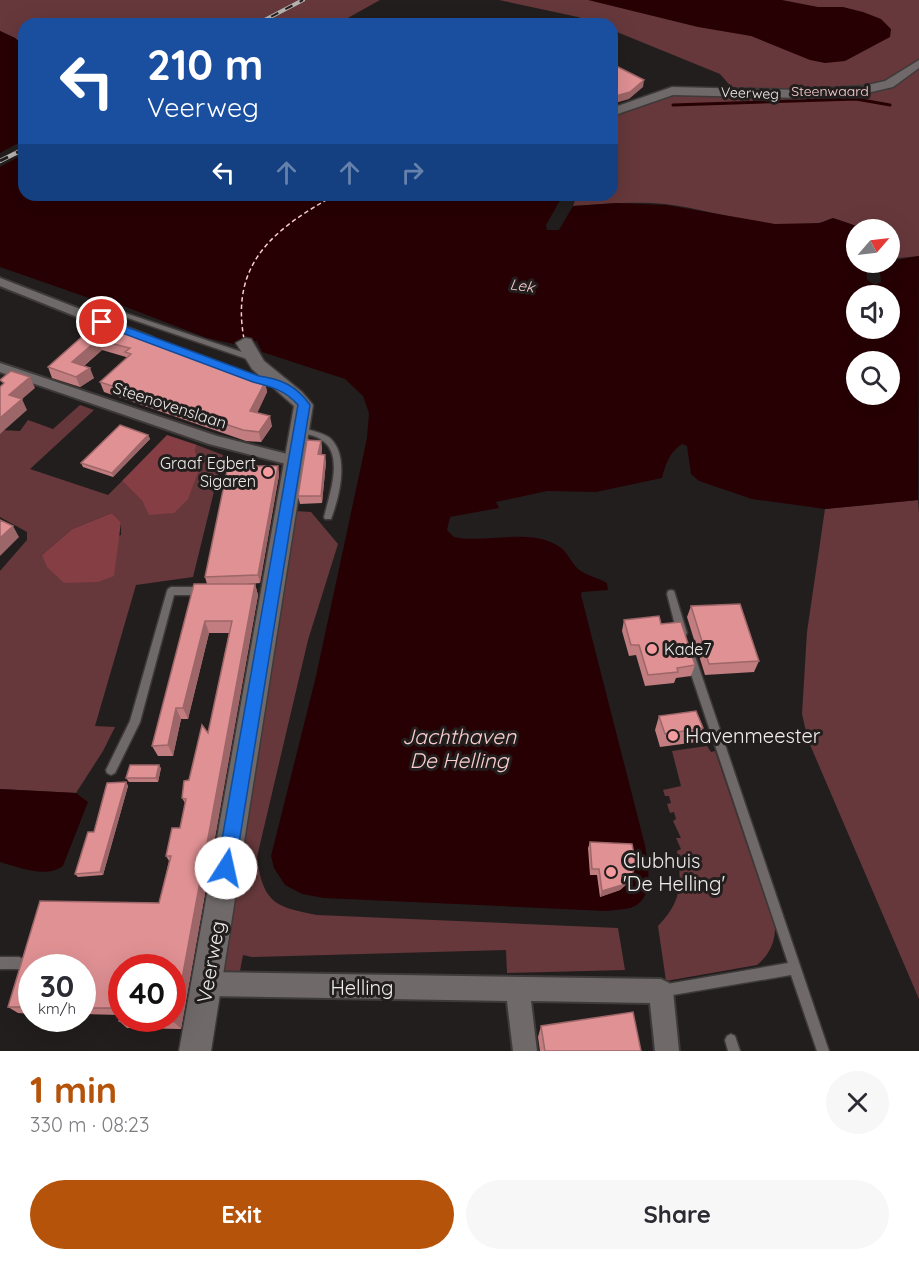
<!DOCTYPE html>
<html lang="en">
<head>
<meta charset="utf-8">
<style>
	:root { --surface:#fff; --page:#f7f7f7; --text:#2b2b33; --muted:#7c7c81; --accent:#b45309 }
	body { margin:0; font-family:Quicksand,sans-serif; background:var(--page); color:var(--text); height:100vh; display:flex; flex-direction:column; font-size:22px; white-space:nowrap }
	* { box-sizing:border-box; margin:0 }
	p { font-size:20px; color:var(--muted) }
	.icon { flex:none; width:33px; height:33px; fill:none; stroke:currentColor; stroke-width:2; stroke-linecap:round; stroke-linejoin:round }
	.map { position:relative; height:1051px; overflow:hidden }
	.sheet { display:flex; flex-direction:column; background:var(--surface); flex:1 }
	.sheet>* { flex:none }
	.top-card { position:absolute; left:18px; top:18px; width:600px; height:183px; border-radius:18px; box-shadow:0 6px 24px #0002; background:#1a4fa0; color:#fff; overflow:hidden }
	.needle { width:39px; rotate:62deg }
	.controls { position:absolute; left:846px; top:219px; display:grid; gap:12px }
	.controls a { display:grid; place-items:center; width:54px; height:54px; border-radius:50%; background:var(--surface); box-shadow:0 6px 24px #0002; font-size:30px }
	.speed { position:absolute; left:18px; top:954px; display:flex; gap:12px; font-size:30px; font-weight:700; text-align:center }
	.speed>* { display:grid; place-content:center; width:78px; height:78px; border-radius:50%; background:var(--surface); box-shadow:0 6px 24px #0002; line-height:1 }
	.speed small { font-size:15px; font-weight:400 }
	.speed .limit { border:9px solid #d22; background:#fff; color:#111 }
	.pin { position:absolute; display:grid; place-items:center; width:51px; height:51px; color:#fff; margin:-26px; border:3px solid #fff; border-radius:50%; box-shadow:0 2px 6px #0007 }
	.me { position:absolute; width:66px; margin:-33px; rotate:10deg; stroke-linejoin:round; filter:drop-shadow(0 0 4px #0008) }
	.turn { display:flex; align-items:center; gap:21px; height:126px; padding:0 30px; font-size:27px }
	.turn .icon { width:78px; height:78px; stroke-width:2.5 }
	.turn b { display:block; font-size:42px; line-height:51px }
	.lanes { display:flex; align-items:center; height:57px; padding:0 30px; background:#0003; justify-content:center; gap:30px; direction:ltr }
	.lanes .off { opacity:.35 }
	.round { display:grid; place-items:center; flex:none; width:63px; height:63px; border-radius:32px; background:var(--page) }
	.overview { display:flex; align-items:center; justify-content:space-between; height:102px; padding:0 30px }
	h1 { font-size:36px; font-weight:700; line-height:45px; color:var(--accent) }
	.cta { display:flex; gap:12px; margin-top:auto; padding:12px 30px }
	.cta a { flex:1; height:69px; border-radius:36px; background:var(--accent); color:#fff; font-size:24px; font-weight:700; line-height:69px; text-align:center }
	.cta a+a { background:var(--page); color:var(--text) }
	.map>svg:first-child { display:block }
	.green { fill:#66383b; fill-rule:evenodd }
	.forest { fill:#843e44 }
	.water { fill:#270004; fill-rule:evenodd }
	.pier { fill:#231e1e }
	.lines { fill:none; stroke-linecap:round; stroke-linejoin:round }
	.stream { stroke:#270004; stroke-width:3 }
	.ferry { stroke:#fbcecf; stroke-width:1.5; stroke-dasharray:4.5 3; stroke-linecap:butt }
	.service-casing { stroke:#3e3a3a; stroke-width:3 }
	.minor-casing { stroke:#3e3a3a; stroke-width:4 }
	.tertiary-casing { stroke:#3e3a3a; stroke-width:3 }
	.service { fill:#6f6969; fill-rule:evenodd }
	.minor { fill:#6f6969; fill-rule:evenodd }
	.tertiary { fill:#6f6969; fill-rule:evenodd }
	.rail-far1-casing { stroke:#b6b3b3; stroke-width:4 }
	.rail-casing { stroke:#b6b3b3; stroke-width:4.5 }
	.rail-far1 { stroke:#231e1e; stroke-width:2; stroke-dasharray:8; stroke-linecap:butt }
	.rail { stroke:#231e1e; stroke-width:3; stroke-dasharray:9; stroke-linecap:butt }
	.wall { fill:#c17d7f; fill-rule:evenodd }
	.shaded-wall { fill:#9d6668 }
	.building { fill:#e09194; stroke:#9d6668; stroke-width:1.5 }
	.route { fill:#1a73e8; stroke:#114b97; stroke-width:1.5 }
	.poi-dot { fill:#f49b9f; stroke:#231e1e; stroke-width:2 }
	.labels { text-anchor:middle; stroke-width:6; stroke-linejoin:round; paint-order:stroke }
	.far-park-label { font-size:14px; fill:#fdd0d1; stroke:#231e1e }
	.far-street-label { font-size:14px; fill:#efecec; stroke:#231e1e }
	.far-water-label { font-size:15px; font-style:italic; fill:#fbcecf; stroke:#231e1e }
	.street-label { font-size:16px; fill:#efecec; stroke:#231e1e }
	.poi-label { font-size:16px; fill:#efecec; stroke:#231e1e; text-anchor:end }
	.near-poi-label { font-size:20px; fill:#efecec; stroke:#231e1e; text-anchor:start }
	.near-street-label { font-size:20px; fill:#efecec; stroke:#231e1e }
	.near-water-label { font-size:21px; font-style:italic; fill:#fbcecf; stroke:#231e1e }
</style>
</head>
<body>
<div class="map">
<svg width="919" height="1051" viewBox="0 0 919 1051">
	<rect width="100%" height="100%" fill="#231e1e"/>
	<path class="green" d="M0,0H380L337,24H24V46L15,38L0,31Z
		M499,0H919V256L890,259V230L865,229L833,218C788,239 714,209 665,204C635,201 604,204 573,206L577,195H612V117L676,95L734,90L720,74L612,30V24H596L578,17Z
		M80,405L94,410L30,469L108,495L122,481L142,501L149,514L201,464L195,451L197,445L223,455L193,577L136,585L95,726L115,727L103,751L76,793L0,789V571L27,540V532L0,517V430L20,431L28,420L53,429ZM112,513L121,522V535L42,555L72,529Z
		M918,500L919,513V999L808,740L802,714L807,632L825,509Z
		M295,511L311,512L338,544L308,640L257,857C263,903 275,907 317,915L618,928L625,970L507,973L506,950L252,957L243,955L239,976L230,977L222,966Z
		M707,746L711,752L715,751L775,928C775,943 769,955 757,965L666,981L658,926C682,901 682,884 677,851L681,849L676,838H681L673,821L676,819L674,812L670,813L667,804L671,803L669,796H665L663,790L681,786L672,751Z"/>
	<path class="forest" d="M167,435L197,445L195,451L201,464L188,499L174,513L149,515L142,501L122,481Z
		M112,513L121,522L114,576L98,582L64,583L47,567L42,555L72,529Z"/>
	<path class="water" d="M588,0H782L818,7H843L863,12L881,19L891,29L890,37L845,61L825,63L810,60L751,36L698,27Z
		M0,31L15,38L24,46V195H563L546,225L547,230H559L573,206L617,203L666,205L775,224L820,223L833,218L865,229L856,230V262L866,263L867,280L875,285L881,282L879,263L919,256L918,500L825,509L752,499L699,481L691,474L687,446L682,444C669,453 666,463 662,478L596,492L547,491L496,502L499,508L450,517L447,530L454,537C487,544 530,527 560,547C568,553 571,562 578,569C585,575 599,578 607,583L608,590L582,592L581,595L645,845C648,864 655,898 633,907C625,910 613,910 605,911L324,898L302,894L285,885L274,868L271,856L316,676L367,438L369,413L363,396L345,379L262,352L257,341L234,344L207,338L118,304L109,305L0,267ZM856,296H890V328H856ZM856,362H890V394H856Z
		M0,789L76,793L88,802L63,866C45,879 19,867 0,862Z"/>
	<path class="pier" d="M24,140V154L0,167V153Z"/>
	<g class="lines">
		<path class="stream" d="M673,105L856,99L890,105"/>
		<path class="ferry" d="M244,339C230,263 274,229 335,195"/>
		<g class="service-casing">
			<path id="service" d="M122,312L254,356L255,358L254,360H250L122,316L114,317L104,323H100L99,322L110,314Z
				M299,427C309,430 322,432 330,438C350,456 339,498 331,519H325L324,517C329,496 344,456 323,441C316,435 305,434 296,432L295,430L296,428Z
				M171,587H204L207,589L208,591L207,593L204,595H174L140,722L115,773L111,775L107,773L106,770L130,721L167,591L168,589Z
				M671,590L674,591L675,594L687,633L685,636L682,637L679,636L677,633L667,594L668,591Z
				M691,655L694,656L696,659L829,1051H817L791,975L661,997L657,995L655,991L657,987L661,985L788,963L686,659L688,656Z
				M0,957H19L23,959L25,963L23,967L19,969H0Z
				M731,1034L735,1036L740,1051H728L725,1040L727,1036Z"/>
		</g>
		<g class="minor-casing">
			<path id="minor" d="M0,278L152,337L154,340L152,343H142L0,286Z
				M0,363L217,436L299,457L302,461L294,466L209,444L0,372Z
				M207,972L661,979L669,983L673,991L679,1051H655L650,1003L531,1001L537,1051H513L507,1001L207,996L199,992L195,984L199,976Z"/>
		</g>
		<g class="tertiary-casing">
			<path id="tertiary" d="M919,60V68L893,87L863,94L800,98L673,95L612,116V108L672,87L800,90L863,86L885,81Z
				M245,338L251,339L264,361L302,392L313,405L211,1051H179L294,406L252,369L236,343Z"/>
		</g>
		<use href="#service" class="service"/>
		<use href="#minor" class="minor"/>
		<use href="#tertiary" class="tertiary"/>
		<g class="rail-far1-casing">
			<path id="rail-far1" d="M257,24L303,0"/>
		</g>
		<g class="rail-casing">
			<path id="rail" d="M0,161L24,149"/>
		</g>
		<use href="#rail-far1" class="rail-far1"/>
		<use href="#rail" class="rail"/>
	</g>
	<path class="wall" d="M94,326L265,382L267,392L257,413L272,426L261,442L246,441L104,392L100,382L127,358L126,357L102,350L84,366L94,378L80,387L52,378L48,367Z
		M148,435L150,439L113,477L83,467L81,463Z
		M321,441L322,449L321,455L326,462L322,503L300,504L298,496Z
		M228,466H278L279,475L260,583L247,584H255L258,595L181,1029L127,1028L119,1021L120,1015L82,1014V968H32V1014L18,1013L8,1007L40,901L159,903L169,861L166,856L172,828H180L185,803L182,798L184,781L189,780L202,725L208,733L229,633H209L188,719H181L173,756H158L152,746L194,584H207L205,577ZM122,968H172V1018H122Z
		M691,606L759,661L754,672L705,675L687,617Z
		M624,620L661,624L695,665L691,676L676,678L674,683L645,686L636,655L629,656L622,631Z
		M659,716L703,728L697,742L660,747L655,730Z
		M161,768L158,782H129L126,778Z
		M126,782L128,786L103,875L78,877L75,874L94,832Z
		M590,842L629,882L620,890L600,897L597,875H590L588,848Z
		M541,1026L641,1051H540L538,1037Z"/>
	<path class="shaded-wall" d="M644,80L643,87L629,99L612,104V97Z
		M98,340L102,350L76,372L72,362Z
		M90,368L94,378L80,387L76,377Z
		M30,377L35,388L14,406L9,395Z
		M265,382L267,392L253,422L250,411Z
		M22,399L27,410L0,434V418Z
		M270,416L272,426L261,442L259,432Z
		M148,435L150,439L113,477L112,473Z
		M321,441L322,449L320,462L318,454Z
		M325,455L326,462L322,503L321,496Z
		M278,466L279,475L260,583L258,575Z
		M13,526L19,537L0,556V538Z
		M255,584L258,595L181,1029L174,1022Z
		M205,621L209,633L188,719L183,708Z
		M176,708L181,719L173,756L168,745Z
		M159,765L161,768L158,782L156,778Z
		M126,782L128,786L103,875L100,872Z
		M631,877L629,882L620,890L600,897L602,891Z"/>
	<path class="building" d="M612,64L644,80L630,92L612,97Z
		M94,326L108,331L112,327L257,376L265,382L250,411L270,416L259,432L243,430L100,382L131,354L125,352L130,348L98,340L102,336L72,362L90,368L76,377L48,367Z
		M11,371L30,377L9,395L22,399L0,418V387L4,383L0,380Z
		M120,425L148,435L112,473L81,463Z
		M307,440L321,441L318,454L325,455L321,496H298Z
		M228,466H278L258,575L205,577Z
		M0,520L13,526L0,538Z
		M194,584H255L174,1022L119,1021L122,1010V1018H172V968H122V1008H82V968H32V1007H8L40,901L159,903L171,856H166L172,828H180L186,799L182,798L184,781L189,780L202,725L208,733L232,621H205L183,708H176L168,745L152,746Z
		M740,604L759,661L709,664L691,606Z
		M659,616L661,624L681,622L695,665L677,668L678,672L648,675L639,645H631L624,620Z
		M696,711L703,728L665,734L659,716Z
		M130,765H159L156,778H126Z
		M126,782L100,872L75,874L88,832H94L107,783Z
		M590,842L632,844L636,864L631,877L622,885L602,891L599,869H592Z
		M633,1012L641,1051H545L541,1026Z"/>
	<path class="route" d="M102,318L259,376C281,379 297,386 310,405L235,868L233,875L226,877L220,875L217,868L298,405C285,390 272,387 253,382L98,324L97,322Z"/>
	<g class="poi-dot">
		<circle cx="268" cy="472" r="6"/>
		<circle cx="652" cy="649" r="6"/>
		<circle cx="673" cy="736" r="6"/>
		<circle cx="611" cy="872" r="6"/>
	</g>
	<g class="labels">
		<g class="far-park-label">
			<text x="830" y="96">Steenwaard</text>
		</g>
		<g class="far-street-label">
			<text transform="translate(750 93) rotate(2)" y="5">Veerweg</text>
		</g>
		<g class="far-water-label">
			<text transform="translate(522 286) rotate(8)" y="5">Lek</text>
		</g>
		<g class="street-label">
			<text transform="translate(170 405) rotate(18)" y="6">Steenovenslaan</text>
		</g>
		<g class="poi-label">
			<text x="256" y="469">Graaf Egbert<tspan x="256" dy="18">Sigaren</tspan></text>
			<text x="664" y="655" text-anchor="start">Kade7</text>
		</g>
		<g class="near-poi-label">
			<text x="685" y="743">Havenmeester</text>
			<text x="623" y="868">Clubhuis<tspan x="623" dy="23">'De Helling'</tspan></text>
		</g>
		<g class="near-street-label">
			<text transform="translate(211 962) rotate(-80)" y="7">Veerweg</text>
			<text x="362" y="995">Helling</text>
		</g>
		<g class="near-water-label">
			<text x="459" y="744">Jachthaven<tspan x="459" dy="24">De Helling</tspan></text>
		</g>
	</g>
</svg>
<div class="controls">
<a><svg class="needle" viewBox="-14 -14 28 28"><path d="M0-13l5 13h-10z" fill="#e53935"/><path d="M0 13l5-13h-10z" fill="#7c7c81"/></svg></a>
<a><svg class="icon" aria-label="sound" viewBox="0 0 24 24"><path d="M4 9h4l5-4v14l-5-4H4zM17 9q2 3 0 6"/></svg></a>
<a><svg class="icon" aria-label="search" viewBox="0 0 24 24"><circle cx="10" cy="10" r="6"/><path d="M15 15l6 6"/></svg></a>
</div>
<div class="speed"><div>30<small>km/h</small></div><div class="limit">40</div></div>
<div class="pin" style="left:102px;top:322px;background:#d93025"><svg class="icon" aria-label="arrive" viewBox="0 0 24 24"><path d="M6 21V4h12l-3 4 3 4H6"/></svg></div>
<svg class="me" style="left:226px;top:868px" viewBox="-20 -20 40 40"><circle r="19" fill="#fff"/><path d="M0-13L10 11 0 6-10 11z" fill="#1a73e8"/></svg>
<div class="top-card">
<div class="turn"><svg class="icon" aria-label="left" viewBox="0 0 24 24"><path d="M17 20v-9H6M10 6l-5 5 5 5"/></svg><div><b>210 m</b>Veerweg</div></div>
<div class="lanes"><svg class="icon" aria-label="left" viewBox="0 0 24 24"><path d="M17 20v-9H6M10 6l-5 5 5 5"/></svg><svg class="icon off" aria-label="ahead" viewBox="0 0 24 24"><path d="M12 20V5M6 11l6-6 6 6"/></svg><svg class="icon off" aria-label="ahead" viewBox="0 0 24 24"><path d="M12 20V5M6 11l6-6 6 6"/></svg><svg class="icon off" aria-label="right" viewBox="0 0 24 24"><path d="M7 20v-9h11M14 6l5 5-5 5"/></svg></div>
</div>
</div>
<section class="sheet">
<div class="overview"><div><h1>1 min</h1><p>330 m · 08:23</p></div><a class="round"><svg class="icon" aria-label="close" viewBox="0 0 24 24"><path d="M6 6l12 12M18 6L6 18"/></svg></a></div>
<div class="cta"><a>Exit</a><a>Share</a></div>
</section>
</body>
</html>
